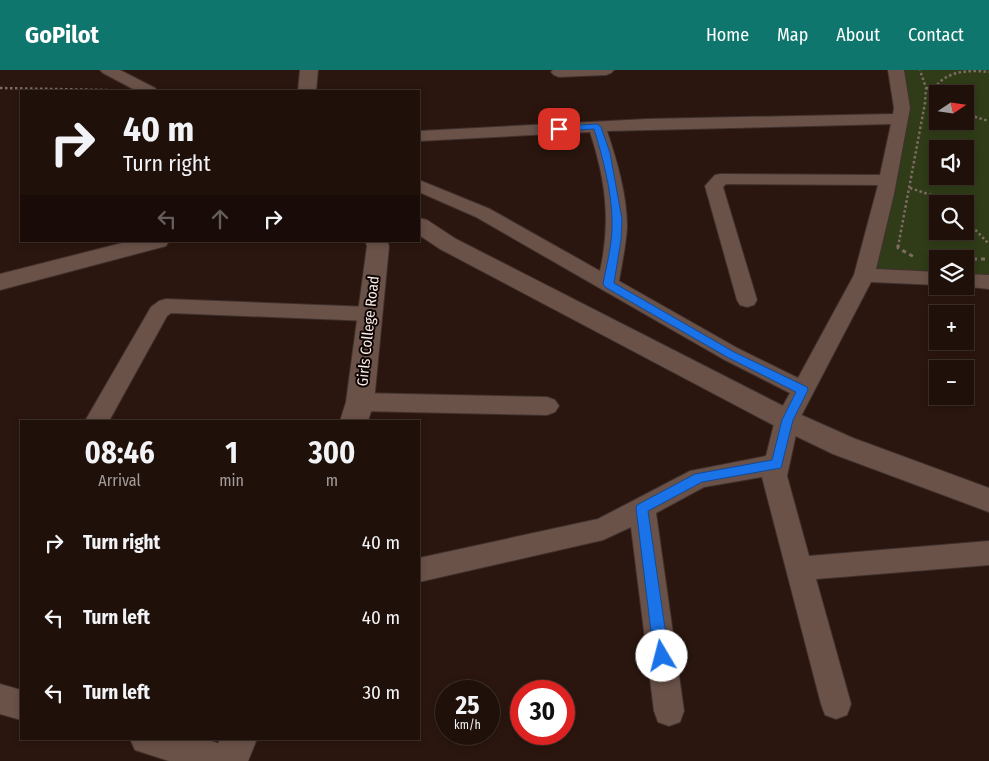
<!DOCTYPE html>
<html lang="en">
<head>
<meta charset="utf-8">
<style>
	:root { --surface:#20100a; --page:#281913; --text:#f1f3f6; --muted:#a29d9c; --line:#3d302b; --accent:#0f766e }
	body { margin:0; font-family:"Fira Sans Condensed",sans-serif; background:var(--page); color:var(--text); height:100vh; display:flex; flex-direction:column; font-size:19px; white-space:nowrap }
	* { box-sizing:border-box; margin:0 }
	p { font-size:16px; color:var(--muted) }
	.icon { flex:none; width:28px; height:28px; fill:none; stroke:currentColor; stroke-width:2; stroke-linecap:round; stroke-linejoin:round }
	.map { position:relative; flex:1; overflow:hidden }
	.panel { position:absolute; left:20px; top:350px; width:400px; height:320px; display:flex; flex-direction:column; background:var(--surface); border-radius:0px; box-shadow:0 2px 8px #0003,0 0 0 1px var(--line) }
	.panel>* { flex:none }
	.top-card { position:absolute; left:20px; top:20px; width:400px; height:152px; border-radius:0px; box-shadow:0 2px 8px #0003,0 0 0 1px var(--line); background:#20100a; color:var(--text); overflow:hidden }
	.needle { width:32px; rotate:77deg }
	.buttons { position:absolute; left:929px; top:15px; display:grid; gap:10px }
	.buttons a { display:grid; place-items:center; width:45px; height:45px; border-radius:0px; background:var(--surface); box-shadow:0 2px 8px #0003,0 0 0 1px var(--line); font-size:25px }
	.speed { position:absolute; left:435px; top:610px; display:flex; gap:10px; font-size:25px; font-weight:700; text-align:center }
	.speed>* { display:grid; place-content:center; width:65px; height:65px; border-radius:50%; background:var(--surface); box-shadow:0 2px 8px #0003,0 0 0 1px var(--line); line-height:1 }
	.speed small { font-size:12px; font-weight:400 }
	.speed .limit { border:8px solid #d22; background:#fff; color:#111 }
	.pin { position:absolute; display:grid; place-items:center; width:42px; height:42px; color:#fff; margin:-21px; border-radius:10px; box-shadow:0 2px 8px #0006 }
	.me { position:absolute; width:55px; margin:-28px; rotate:352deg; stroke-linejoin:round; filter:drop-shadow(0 0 4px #0008) }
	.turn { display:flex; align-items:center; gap:18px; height:105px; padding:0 20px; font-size:22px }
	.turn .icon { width:65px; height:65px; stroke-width:2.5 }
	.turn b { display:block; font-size:35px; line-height:42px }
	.lanes { display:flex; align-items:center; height:48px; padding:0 20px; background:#0003; justify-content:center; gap:25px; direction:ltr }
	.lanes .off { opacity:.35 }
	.eta { display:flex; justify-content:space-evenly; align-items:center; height:85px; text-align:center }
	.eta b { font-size:30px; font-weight:700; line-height:35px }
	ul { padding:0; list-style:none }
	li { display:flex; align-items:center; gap:15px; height:75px; padding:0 20px }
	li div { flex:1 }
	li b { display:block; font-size:19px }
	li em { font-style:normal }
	header { display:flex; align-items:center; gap:30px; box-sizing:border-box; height:70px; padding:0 25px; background:var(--accent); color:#fff }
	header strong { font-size:24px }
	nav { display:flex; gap:28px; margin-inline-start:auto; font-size:18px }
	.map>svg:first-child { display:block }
	.green { fill:#2f3c17; fill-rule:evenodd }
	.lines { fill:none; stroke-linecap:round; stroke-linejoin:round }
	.minor-casing { stroke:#40312e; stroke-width:2 }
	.tertiary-casing { stroke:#40312e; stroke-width:2 }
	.path-far1 { stroke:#7e6c64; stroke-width:2.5; stroke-dasharray:2.5 2.5; stroke-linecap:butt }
	.path { stroke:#7e6c64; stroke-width:3; stroke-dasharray:4 4; stroke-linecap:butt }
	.minor { fill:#6a5249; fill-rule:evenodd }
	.tertiary { fill:#6a5249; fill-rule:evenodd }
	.route { fill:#1a73e8; stroke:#114b97 }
	.labels { text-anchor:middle; stroke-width:4; stroke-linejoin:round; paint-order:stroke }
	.street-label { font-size:15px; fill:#faebe5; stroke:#0c0503 }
</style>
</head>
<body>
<header>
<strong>GoPilot</strong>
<nav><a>Home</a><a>Map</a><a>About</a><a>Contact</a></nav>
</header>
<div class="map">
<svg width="989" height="691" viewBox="0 0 989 691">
	<rect width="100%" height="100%" fill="#2a160e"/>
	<path class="green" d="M894,0H989V212L965,211V189H938L937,209L864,205L900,49ZM938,24H965V51H938ZM938,79H965V106H938ZM938,134H965V161H938Z"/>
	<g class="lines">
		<g class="minor-casing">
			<path id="minor" d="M100,0H120L155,18L157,21H137L103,3Z
				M553,0H614L611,3L606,5L559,7L554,5L551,2Z
				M888,0H904L910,38L894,124L876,199L938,202V215L871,212L799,350L787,406L809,486L989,471V495L816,509L851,634L847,645L836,649L825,645L821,634L762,407L704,417L656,443L684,641L680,652L669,656L658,652L654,641L631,457L603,470L419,512V488L598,449L690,401L766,386L775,350L790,323L723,289L476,147L419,122V110L490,139L600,201C611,151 606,111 590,62L419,71V61L647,49L893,44L894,38ZM891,54L880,105L721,104L715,105L705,116L737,230L740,235L747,237L754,235L757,230L723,117L726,114L878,115L854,205L798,308L739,279L619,211C622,193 626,175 627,157C627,125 617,91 607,61Z
				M965,204L989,205V219L960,216H965Z
				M166,229L370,237L378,239L381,244L378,249L370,251L171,243L167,246L109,351H85L151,237L159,231Z
				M360,323L547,327L555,330L559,336L555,342L547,345L360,341L352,338L348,332L352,326Z
				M0,614L21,620V650L0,644Z
				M130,669H205L239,680L244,691H169L135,680Z"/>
		</g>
		<g class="tertiary-casing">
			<path id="tertiary" d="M300,0H318L316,21H298Z
				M419,148L427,150L456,169L797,343L853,368L989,418V442L833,384L777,357L440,179L419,165Z
				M130,171H169L166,176L0,220V204Z
				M365,171H387L389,176L374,332L368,351H340L346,332L367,176Z
				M220,669H257L248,691H210Z"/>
		</g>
		<path class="path-far1" d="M0,18L109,20
			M926,18L936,19
			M938,24L936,16C949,0 970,0 989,2
			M965,44L989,51
			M910,118L931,125L947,134
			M965,149L989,174
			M898,177L925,33L926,18L920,0"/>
		<path class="path" d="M898,175V178L916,188
			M937,189H949
			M965,189H989"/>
		<use href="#minor" class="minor"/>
		<use href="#tertiary" class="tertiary"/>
	</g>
	<path class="route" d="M597,54L601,57L610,83L622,149L621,170L614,213L734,282L807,317L808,320L793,350L781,398L702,412L648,441L669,586L667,590L662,592L656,590L654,586L636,438L637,435L695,404L772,390L782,350L796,322L727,287L605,217L603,214C607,193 613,171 612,150C612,122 602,85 594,59L559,61L555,59L559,56Z"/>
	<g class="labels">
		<g class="street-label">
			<text transform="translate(368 261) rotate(-84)" y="5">Girls College Road</text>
		</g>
	</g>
</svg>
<div class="buttons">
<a><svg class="needle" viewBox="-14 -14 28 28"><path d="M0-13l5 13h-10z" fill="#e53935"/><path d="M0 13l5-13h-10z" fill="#a29d9c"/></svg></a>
<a><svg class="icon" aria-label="sound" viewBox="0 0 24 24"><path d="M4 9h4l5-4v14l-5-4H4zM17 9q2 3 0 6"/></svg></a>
<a><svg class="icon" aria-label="search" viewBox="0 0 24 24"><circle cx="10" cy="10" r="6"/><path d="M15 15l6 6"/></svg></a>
<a><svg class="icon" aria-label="layers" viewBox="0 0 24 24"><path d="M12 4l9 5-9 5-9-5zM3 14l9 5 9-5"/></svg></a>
<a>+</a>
<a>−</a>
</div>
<div class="speed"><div>25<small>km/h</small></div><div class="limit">30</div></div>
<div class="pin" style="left:559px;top:59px;background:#d93025"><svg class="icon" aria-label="arrive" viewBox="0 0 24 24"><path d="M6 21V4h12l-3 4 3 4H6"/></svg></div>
<svg class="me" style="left:662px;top:586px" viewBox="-20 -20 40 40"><circle r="19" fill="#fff"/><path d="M0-13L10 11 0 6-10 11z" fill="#1a73e8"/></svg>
<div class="top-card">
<div class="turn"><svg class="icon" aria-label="right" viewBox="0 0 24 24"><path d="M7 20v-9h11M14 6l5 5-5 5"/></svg><div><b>40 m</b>Turn right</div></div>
<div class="lanes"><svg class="icon off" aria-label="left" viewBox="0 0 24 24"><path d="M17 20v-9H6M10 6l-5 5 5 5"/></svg><svg class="icon off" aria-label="ahead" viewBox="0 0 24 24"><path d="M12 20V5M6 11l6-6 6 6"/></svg><svg class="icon" aria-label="right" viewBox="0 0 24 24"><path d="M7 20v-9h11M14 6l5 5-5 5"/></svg></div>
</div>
<section class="panel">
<div class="eta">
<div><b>08:46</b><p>Arrival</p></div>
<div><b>1</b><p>min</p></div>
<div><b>300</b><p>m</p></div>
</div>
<ul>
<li><svg class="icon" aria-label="right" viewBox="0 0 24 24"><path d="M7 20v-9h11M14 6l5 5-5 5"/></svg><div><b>Turn right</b></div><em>40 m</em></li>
<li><svg class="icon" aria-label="left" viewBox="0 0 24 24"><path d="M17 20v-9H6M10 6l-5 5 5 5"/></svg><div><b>Turn left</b></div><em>40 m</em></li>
<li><svg class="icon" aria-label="left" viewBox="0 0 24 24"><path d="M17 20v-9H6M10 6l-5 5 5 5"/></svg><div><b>Turn left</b></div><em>30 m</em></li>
</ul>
</section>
</div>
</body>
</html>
